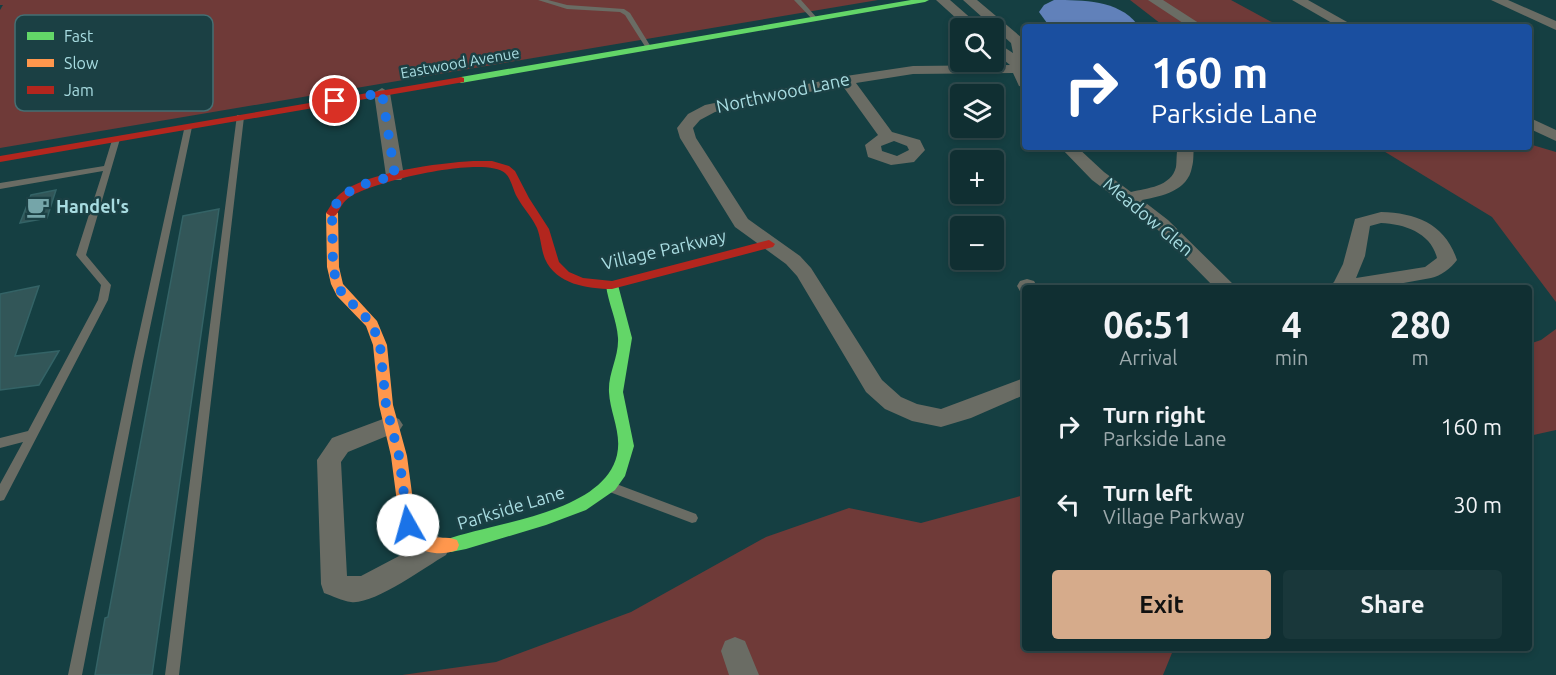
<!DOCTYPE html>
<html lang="en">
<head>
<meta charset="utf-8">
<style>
	:root { --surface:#102f32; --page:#19373a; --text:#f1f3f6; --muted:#9ca9ac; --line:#304a4d; --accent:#d6ab8b }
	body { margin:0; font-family:Ubuntu,sans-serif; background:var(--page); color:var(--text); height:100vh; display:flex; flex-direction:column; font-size:22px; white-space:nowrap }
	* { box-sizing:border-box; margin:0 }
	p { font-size:20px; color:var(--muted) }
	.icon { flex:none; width:33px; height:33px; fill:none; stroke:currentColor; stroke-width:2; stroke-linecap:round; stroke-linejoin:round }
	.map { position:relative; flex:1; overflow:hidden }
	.sheet { position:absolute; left:1022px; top:285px; width:510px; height:366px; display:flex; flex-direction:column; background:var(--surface); border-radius:6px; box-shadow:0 3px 9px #0003,0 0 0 2px var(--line) }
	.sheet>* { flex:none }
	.hud { position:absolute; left:1022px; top:24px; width:510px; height:126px; border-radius:6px; box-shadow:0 3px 9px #0003,0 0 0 2px var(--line); background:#1a4fa0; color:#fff; overflow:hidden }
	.tools { position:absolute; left:950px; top:18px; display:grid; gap:12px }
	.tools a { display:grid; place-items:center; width:54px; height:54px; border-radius:6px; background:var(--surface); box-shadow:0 3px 9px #0003,0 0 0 2px var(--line); font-size:30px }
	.pin { position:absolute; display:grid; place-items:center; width:51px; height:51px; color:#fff; margin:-26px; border:3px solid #fff; border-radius:50%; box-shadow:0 2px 6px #0007 }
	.me { position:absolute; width:66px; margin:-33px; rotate:353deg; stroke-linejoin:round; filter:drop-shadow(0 0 4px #0008) }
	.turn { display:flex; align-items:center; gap:21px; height:126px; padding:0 30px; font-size:27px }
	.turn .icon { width:78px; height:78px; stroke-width:2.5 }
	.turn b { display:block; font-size:42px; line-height:51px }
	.eta { display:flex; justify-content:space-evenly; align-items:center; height:102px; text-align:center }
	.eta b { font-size:36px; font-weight:700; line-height:42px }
	.primary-button { display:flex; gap:12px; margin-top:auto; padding:12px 30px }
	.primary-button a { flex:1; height:69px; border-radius:6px; background:var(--accent); color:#111; font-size:24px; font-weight:700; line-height:69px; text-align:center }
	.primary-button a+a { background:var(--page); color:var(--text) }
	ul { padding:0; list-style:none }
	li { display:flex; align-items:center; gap:18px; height:78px; padding:0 30px }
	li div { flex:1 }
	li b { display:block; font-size:22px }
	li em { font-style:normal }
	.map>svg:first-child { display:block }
	.green { fill:#6f3a38 }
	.water { fill:#6181ba }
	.building { fill:#325658; stroke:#346366; stroke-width:1.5 }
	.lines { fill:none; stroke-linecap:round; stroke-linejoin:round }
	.lane { fill:#6a6c64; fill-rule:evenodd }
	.street { fill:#6a6c64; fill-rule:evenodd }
	.fast { fill:#63d668; fill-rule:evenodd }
	.slow { fill:#ff974d; fill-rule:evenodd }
	.jam { fill:#b3261e; fill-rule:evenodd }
	.route { stroke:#1a73e8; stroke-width:10; stroke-dasharray:0 18 }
	.labels { text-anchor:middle; stroke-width:5; stroke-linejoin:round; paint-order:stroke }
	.far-street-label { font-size:15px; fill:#a8dce1; stroke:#1b4044 }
	.street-label { font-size:18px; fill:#a8dce1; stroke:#1b4044 }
	.poi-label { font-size:18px; font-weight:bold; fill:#a8dce1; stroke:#1b4044; text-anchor:start }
	.key { fill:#1b4044; stroke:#456f73; stroke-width:1.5 }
	.key-label { font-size:16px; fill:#a8dce1 }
</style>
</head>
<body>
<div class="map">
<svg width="1556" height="675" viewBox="0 0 1556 675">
	<rect width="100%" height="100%" fill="#153f42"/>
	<path class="green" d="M0,0H878L0,148V10L3,5H0Z
		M1130,0H1231L1281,27H1165Z
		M1529,144L1556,152V302L1492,217L1377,147H1528Z
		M1556,329V430L1529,436V344L1541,340Z
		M1024,495V648H1174L1163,675H402L496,662L631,612L766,537L849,508L921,523Z"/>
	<path class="water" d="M1054,0C1083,0 1118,0 1137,24L1134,27H1055L1047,23L1039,12L1044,5Z"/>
	<path class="building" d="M56,190L47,218L20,223L31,195Z
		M219,209L152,675H95L105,618L108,617L183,216Z
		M39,286L15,356L59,351L39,385L0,390V294Z"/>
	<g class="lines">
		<path class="lane" d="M538,0H548L567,5L624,9L630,13L651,47L646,48L625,15L620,12L567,9Z
			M794,0H801L817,18V20H813Z
			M237,115H240L244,117L179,675H165Z
			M185,125H191L192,127L143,361L82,675H68L133,361Z
			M113,137H119L120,139L86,255L111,285L108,300L4,500L0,501V484L23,442L0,448V438L28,431L98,300L101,285L76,255L103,171L0,189V183L104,166Z
			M611,482L696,514L698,518L696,522L692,523L607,491L605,487L607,483Z"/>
		<path class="street" d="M936,0H950L982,28H967Z
			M963,0H977L1022,38L1024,42V87L1019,86L1013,73L913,74L856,83L892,132L920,140L925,150L914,162L891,165L868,157L865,145L878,135L842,85L715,112L700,120L693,128L696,138L748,219L800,256L811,268L882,380L901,397L917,404L941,409L1024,378V395L971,418L941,427L912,421L885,409L866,392L797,276L786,264L735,227L680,138L677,128L688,114L705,105L846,76L913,66L1010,65L993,51V40L1013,53L1011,43ZM894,141L907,146L909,150L897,156L882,151L881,146Z
			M1148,0H1163L1205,27H1189Z
			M1292,0H1308L1356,27H1339Z
			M1491,0H1508L1556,21V30Z
			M382,88L390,93L404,176L401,180H389L386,176L374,93Z
			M1528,117L1556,130V141L1528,128Z
			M1060,147H1077L1104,172L1131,192C1147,188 1171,187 1176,167C1177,160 1176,154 1178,147H1194C1193,154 1194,160 1192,167C1188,191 1162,196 1142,200L1168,220L1237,288H1215L1156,228L1092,180Z
			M1381,212C1417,213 1445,224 1457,260C1451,268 1441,276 1431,278L1376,288H1328L1334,282L1343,264L1355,219ZM1381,223C1405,224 1431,233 1437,258L1425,267L1356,278L1365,256L1370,226Z
			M1027,279L1034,281L1038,288H1024V294L1021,293L1017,286L1020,281Z
			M391,416L399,419L403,425L399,431L348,452L341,462L347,576H361L437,536L446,539L450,547L446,555C425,567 374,605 351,602C342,601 333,596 324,593L321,584L317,460L332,438Z
			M735,637L745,641L759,675H729L721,651L725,641Z"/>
		<path class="fast" d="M911,0H929L925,2L461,83L456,80L461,77Z
			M612,281L618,285L632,338L623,392L634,446L625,476L615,490L586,510L546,525L466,549L451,552L445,550L443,545L445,540C493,522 603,514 617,455C622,433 610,413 609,392C608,373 619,357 618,338C617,320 608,303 606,285Z"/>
		<path class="slow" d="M332,209L338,213L339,267L343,284L377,321L387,345L393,405L407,456L416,523L424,536C436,539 447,536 457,540L459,545L457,550C441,556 429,553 413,547L400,525L391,456L379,405L373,345L366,326L337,296L331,284L327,267L326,213Z"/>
		<path class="jam" d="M461,77L464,78V82L0,162V156Z
			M473,161H492L509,166L515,171L529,198L549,229L559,262L569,272L583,278L612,281L769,240L775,244L773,247L612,289C587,289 556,284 545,259C541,249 541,238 537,228C532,217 523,208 517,197C513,190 511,178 505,173C484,155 371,182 350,197C343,201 340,209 336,215L332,217L326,213C330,207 334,199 340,194C365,172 440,163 473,161Z"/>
	</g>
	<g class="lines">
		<path class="route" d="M335,101L382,93L395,176C372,181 341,188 332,212L333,267L337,284L342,293L372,324L380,345L386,405L399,456L408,525"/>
	</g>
	<defs>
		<g id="cafe-bare" transform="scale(1.8)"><path d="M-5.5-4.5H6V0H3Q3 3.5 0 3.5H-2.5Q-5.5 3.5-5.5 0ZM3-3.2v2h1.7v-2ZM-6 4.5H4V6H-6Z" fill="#75a5a9" stroke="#1b4044" stroke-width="2.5" paint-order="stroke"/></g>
	</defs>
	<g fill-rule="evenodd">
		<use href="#cafe-bare" x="38" y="207"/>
	</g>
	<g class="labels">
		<g class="far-street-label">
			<text transform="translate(460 63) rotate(-10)" y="5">Eastwood Avenue</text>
		</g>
		<g class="street-label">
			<text transform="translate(783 93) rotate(-12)" y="6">Northwood Lane</text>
			<text transform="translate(1148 217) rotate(40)" y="6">Meadow Glen</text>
			<text transform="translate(664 250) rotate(-13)" y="6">Village Parkway</text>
			<text transform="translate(511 508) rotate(-17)" y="6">Parkside Lane</text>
		</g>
		<g class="poi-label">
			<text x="56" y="213">Handel's</text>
		</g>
	</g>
	<rect x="15" y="15" width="198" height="96" rx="9" class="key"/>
	<rect x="27" y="32" width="27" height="8" fill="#63d668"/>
	<rect x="27" y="59" width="27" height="8" fill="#ff974d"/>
	<rect x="27" y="86" width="27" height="8" fill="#b3261e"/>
	<g class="key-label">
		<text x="64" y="42">Fast</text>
		<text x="64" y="69">Slow</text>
		<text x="64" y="96">Jam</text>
	</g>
</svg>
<div class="tools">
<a><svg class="icon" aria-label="search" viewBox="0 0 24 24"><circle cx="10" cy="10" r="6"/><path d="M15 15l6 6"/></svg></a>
<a><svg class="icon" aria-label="layers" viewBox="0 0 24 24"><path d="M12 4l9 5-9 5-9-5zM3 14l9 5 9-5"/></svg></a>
<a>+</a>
<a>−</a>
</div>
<div class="pin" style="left:335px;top:101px;background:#d93025"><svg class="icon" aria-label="arrive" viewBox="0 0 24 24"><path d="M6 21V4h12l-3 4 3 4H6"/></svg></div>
<svg class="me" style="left:408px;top:525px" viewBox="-20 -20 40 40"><circle r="19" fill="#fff"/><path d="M0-13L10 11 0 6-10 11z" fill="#1a73e8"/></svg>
<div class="hud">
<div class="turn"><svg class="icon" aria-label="right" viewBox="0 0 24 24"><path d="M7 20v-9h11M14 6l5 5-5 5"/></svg><div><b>160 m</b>Parkside Lane</div></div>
</div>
<section class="sheet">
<div class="eta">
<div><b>06:51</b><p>Arrival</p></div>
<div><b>4</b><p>min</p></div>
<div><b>280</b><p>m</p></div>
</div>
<ul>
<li><svg class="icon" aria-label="right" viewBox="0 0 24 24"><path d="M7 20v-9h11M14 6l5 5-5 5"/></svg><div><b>Turn right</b><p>Parkside Lane</p></div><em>160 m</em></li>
<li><svg class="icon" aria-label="left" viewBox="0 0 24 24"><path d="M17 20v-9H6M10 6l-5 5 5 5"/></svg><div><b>Turn left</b><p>Village Parkway</p></div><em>30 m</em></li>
</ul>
<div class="primary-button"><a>Exit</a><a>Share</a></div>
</section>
</div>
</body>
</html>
